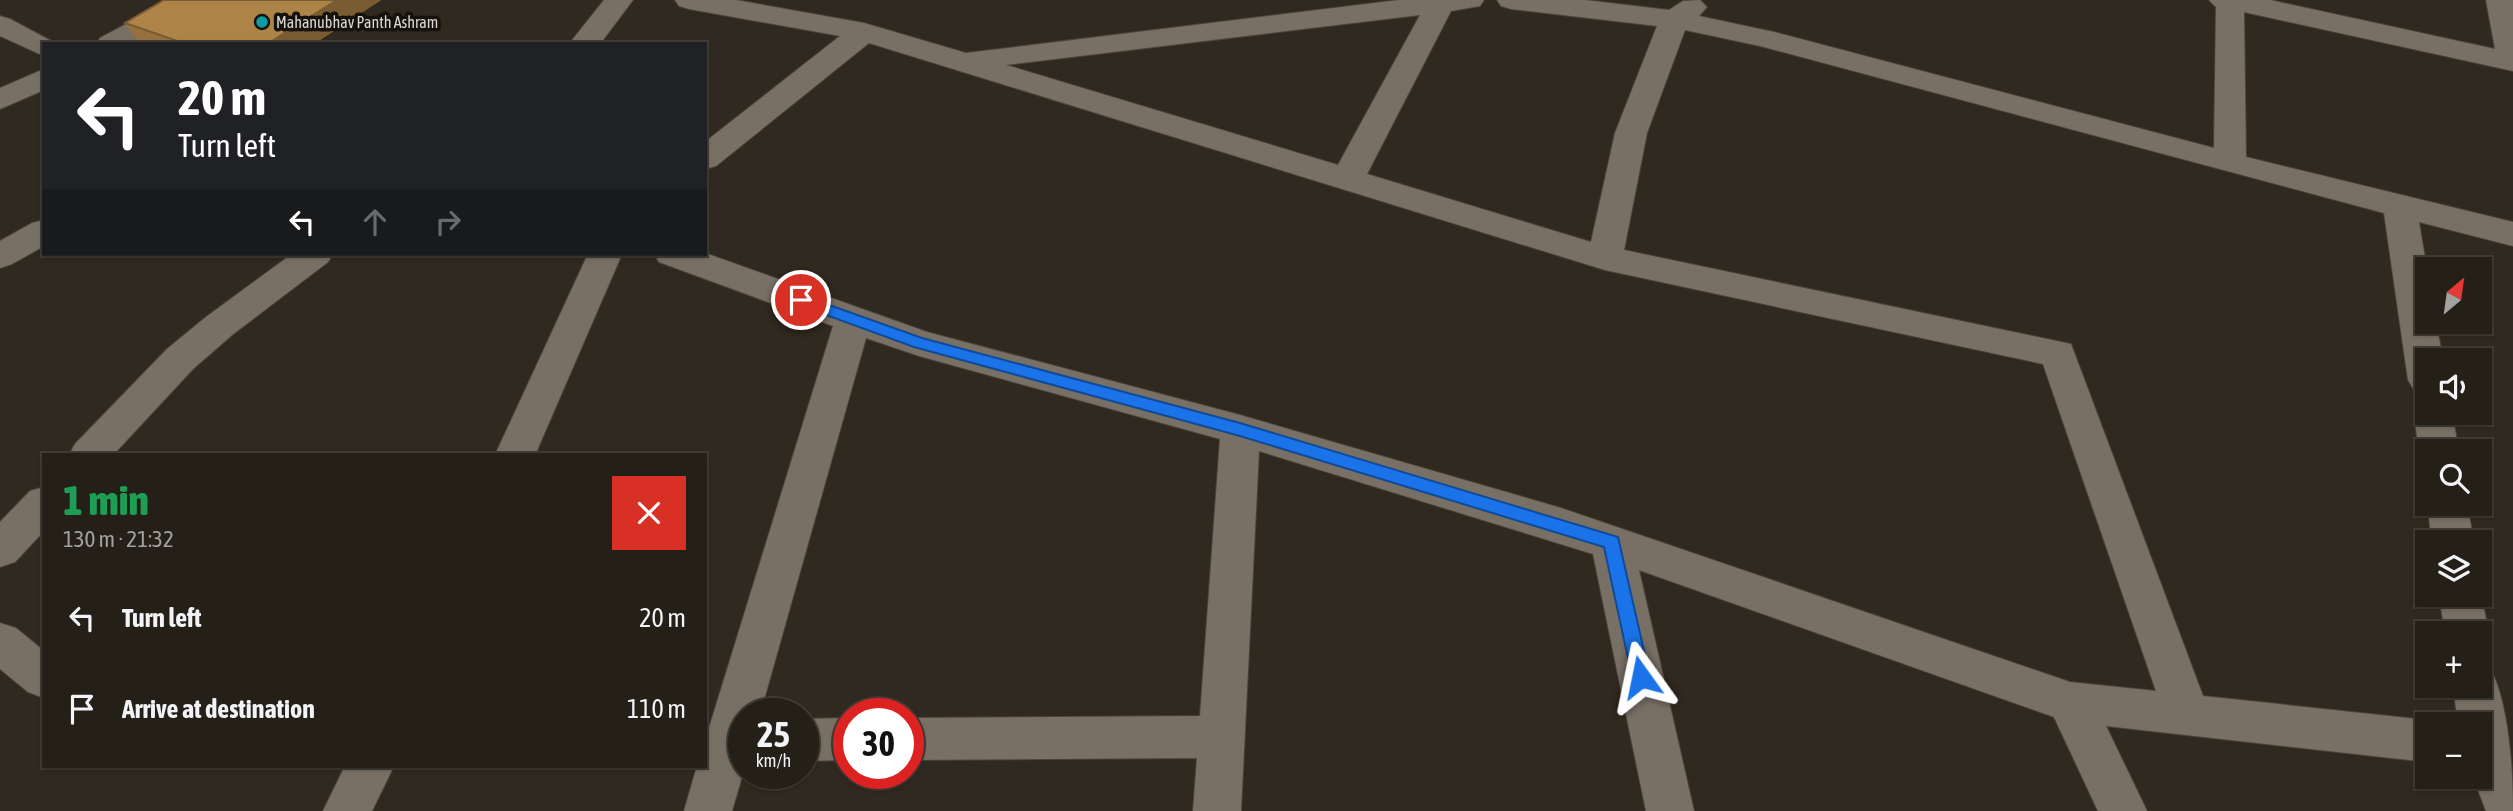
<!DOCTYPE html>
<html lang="en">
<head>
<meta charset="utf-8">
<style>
	:root { --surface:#241f17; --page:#2c2720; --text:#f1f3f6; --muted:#a3a2a1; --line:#413d36 }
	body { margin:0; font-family:"Asap Condensed",sans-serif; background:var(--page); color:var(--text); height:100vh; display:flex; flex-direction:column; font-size:26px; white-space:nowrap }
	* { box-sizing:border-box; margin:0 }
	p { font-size:23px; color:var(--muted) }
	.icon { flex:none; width:38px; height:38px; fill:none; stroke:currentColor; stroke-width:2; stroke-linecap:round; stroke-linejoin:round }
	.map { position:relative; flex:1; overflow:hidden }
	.side { position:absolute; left:42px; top:453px; width:665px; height:315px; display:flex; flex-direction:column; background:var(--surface); border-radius:0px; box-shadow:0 2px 5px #0004,0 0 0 2px var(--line) }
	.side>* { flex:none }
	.hud { position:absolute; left:42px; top:42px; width:665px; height:214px; border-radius:0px; box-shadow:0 2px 5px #0004,0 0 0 2px var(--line); background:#202124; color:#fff; overflow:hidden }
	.needle { width:46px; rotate:29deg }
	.fabs { position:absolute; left:2415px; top:257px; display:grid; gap:14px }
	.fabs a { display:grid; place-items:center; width:77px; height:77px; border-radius:0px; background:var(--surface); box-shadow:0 2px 5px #0004,0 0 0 2px var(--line); font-size:35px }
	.speed { position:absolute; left:728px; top:698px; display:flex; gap:14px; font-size:35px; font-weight:700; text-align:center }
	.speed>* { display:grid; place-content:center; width:91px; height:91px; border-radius:50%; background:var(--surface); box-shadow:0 2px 5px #0004,0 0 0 2px var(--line); line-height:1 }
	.speed small { font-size:18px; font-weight:400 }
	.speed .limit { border:10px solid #d22; background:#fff; color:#111 }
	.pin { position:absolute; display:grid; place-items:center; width:60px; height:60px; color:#fff; margin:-30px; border:4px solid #fff; border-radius:50%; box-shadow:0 2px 7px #0007 }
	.me { position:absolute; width:77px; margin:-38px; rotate:348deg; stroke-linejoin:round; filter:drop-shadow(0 0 5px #0008) }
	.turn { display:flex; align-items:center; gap:24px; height:147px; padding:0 21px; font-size:32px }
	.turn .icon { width:91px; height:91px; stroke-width:2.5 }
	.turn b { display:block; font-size:49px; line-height:60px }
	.lanes { display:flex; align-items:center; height:66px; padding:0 21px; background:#0003; justify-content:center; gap:35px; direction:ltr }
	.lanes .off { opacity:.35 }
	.round { display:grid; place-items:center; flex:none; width:74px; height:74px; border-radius:0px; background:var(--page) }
	.overview { display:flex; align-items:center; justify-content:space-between; height:119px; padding:0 21px }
	h1 { font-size:42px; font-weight:800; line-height:52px; color:#1e9e55 }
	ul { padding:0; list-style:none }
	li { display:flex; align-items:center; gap:21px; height:91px; padding:0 21px }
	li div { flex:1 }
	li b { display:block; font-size:26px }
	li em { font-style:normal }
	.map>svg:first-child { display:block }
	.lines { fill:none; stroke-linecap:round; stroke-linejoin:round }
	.street-casing { stroke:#4b443c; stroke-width:2 }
	.street { fill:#797065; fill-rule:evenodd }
	.wall { fill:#96713d }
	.shaded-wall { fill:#7a5c32 }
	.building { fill:#ae8347; stroke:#7a5c32; stroke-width:2 }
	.route { fill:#1a73e8; stroke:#114b97; stroke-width:2 }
	.culture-dot { fill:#0f9aa8; stroke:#15120e; stroke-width:2.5 }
	.labels { text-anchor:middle; stroke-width:7; stroke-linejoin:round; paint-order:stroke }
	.far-poi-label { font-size:16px; fill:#dbd6d0; stroke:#15120e; text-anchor:start }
</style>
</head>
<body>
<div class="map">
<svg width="2513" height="811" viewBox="0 0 2513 811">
	<rect width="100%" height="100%" fill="#30291f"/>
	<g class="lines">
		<g class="street-casing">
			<path id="street" d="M171,0H206L202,6L133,44H96L100,38Z
				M604,0H633L600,44H569Z
				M675,0H736L864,23L966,53L1399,0H1484L1480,6L1451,11L1367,174L1591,242L1615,133L1657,26L1511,9L1501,6L1497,0H1585L1669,10L1683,1L1700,0L1707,7L1699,16L1774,32L2214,148L2216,7L2209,0H2270L2495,49L2486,0H2513V71L2244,12L2246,157L2513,222V246L2419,222L2427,270V322H2436L2443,360H2427V394L2414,390L2408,380L2384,213L1760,46L1685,30L1647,133L1624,250L2071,344L2203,696L2427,720L2440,724H2427V762L2106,726L2147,811H2098L2054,717L1639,570L1694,811H1646L1593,554L1259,451L1241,811H1193L1197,758L908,760V718L1200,716L1220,439L919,356L866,338L760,714H744V770L732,811H684L697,766H705V741L833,326L659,262L654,254L705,253L927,332L1240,415L1561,508L2070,682L2156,691L2043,364L1605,270L869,43L716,166L705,169V142L840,36L689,9L679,6ZM1420,15L1338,165L1006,65Z
				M0,16L10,19L57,44H44V56L0,36Z
				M44,69V90L0,109V88Z
				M44,220V246L12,264L0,268V241L32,223Z
				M292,254H333L328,262L232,335L193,369L113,455H69L75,444L167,349L206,317Z
				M588,254H622L535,455H495Z
				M2427,400V413H2452L2459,452H2427V464L2419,452L2414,413L2419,403Z
				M44,487V531L15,562L0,567V522L30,491Z
				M2427,503L2467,504L2474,542H2432Z
				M2480,589L2489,634L2480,648V634H2445L2439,595H2480Z
				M0,623L16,628L44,651V698L28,692L0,669Z
				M2480,667L2492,672C2509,708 2513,771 2513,811H2486L2473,777H2480V724H2458L2453,686H2480Z
				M849,718V760L803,761V719Z
				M345,766H394L372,811H323Z"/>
		</g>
		<use href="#street" class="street"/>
	</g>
	<path class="wall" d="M381,0L314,44H140L125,23Z"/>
	<path class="shaded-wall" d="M337,0H381L314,44H267Z"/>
	<path class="building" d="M164,0H337L267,44H186L125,23Z"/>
	<path class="route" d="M801,295L922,338L1240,423L1618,537L1650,677L1648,682L1641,685L1634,682L1632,677L1604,547L1240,436L914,347L796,304L794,300Z"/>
	<circle class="culture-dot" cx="262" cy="22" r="7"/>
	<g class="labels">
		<g class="far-poi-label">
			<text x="276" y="28">Mahanubhav Panth Ashram</text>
		</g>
	</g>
</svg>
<div class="fabs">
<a><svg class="needle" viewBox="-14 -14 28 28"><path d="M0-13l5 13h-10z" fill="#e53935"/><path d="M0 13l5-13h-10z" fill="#a3a2a1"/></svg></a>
<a><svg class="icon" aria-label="sound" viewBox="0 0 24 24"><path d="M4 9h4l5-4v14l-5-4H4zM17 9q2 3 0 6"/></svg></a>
<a><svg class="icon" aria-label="search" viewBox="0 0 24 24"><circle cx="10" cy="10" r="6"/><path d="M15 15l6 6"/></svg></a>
<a><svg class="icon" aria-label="layers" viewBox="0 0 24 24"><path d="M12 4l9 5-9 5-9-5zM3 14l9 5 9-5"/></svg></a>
<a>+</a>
<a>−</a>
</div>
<div class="speed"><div>25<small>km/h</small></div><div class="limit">30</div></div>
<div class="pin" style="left:801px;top:300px;background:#d93025"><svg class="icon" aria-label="arrive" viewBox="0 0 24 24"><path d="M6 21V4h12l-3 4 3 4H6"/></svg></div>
<svg class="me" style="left:1641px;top:677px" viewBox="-20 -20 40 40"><path d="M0-17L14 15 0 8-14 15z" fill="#1a73e8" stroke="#fff" stroke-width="4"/></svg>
<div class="hud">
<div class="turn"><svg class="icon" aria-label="left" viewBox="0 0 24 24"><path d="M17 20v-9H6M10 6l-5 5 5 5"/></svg><div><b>20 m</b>Turn left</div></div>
<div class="lanes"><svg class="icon" aria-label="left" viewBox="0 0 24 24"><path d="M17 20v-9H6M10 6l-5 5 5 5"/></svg><svg class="icon off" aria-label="ahead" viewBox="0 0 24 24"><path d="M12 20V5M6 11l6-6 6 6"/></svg><svg class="icon off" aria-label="right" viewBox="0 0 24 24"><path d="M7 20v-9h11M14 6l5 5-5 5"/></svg></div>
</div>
<section class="side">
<div class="overview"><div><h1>1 min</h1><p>130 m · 21:32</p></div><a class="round" style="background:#d93025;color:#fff"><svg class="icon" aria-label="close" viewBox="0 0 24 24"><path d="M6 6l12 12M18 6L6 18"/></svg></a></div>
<ul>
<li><svg class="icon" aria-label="left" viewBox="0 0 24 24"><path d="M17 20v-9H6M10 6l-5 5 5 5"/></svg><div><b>Turn left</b></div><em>20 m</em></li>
<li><svg class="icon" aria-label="arrive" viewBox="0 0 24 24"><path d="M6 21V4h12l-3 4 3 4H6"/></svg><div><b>Arrive at destination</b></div><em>110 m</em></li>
</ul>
</section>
</div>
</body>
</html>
